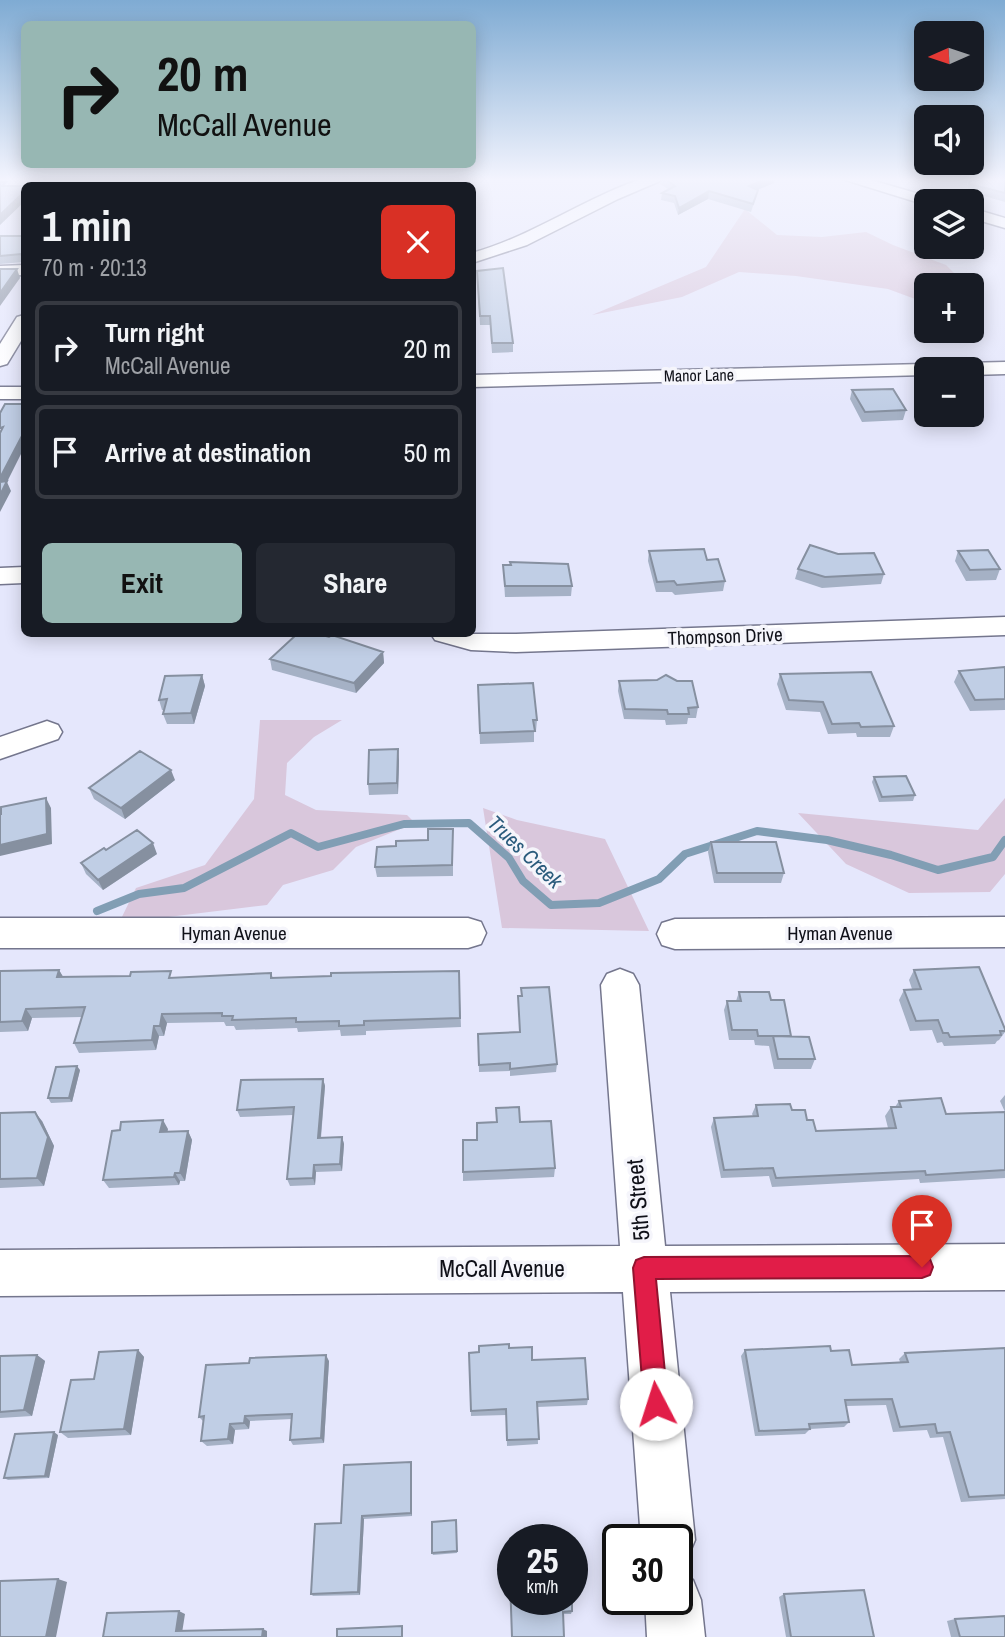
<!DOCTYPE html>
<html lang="en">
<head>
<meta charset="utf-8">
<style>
	:root { --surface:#171b24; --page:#242831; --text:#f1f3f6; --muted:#9ea1a6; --line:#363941; --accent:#97b7b3 }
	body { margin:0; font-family:"Archivo Narrow",sans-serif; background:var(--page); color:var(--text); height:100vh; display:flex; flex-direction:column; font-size:26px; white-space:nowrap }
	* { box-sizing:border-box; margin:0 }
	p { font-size:23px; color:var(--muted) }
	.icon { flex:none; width:38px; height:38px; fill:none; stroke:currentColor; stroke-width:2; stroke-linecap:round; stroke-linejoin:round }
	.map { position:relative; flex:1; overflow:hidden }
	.sheet { position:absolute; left:21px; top:182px; width:455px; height:455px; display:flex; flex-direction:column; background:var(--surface); border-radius:10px; box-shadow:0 4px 18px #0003 }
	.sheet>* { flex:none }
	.guide { position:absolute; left:21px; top:21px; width:455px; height:147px; border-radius:10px; box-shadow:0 4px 18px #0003; background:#97b7b3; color:#111; overflow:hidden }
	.needle { width:46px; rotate:267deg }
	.buttons { position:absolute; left:914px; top:21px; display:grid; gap:14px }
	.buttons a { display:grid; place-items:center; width:70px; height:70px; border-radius:10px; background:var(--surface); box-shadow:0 4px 18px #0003; font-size:35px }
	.speed { position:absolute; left:497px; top:1524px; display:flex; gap:14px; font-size:35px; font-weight:700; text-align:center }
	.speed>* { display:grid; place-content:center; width:91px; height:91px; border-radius:50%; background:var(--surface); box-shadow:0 4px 18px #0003; line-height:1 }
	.speed small { font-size:18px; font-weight:400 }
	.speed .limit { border:4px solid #111; border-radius:10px; background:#fff; color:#111 }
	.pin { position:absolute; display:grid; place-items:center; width:60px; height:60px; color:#fff; margin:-72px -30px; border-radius:50% 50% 50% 0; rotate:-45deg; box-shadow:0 0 7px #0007 }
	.pin .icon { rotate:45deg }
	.me { position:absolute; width:77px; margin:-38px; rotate:355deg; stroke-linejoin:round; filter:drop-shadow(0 0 5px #0008) }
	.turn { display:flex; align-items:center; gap:24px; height:147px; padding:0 21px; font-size:32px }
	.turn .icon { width:91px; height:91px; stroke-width:2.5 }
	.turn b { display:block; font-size:49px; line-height:60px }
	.round { display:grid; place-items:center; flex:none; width:74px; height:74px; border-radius:10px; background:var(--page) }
	.overview { display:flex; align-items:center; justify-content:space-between; height:119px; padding:0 21px }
	h1 { font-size:42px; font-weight:700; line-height:52px }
	.primary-button { display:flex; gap:14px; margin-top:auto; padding:14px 21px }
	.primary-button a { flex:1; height:80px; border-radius:10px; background:var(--accent); color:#111; font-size:28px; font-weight:700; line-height:80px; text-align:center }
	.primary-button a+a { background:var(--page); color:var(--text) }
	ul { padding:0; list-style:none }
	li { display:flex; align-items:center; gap:21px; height:94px; margin:0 14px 10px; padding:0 7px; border:4px solid var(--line); border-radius:10px }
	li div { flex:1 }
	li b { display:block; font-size:26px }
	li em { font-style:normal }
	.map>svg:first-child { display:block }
	.green { fill:#d9c7dc }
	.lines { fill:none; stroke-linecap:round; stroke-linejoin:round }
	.stream-far1 { stroke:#819eb4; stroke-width:3.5 }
	.stream { stroke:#819eb4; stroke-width:8 }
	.minor-casing { stroke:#74768d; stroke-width:3 }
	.minor { fill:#fff; fill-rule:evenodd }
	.wall { fill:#a5b1c5 }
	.shaded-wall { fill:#8690a0 }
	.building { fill:#c0cee5; stroke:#8690a0; stroke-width:2 }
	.route { fill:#e11d48; stroke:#92132f; stroke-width:2 }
	.labels { text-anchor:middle; stroke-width:7; stroke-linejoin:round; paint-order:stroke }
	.far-street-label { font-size:16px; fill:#101119; stroke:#f5f5fb }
	.street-label { font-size:19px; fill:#101119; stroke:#f5f5fb }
	.water-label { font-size:21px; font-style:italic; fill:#2a5b7c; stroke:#f5f5fb }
	.near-street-label { font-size:23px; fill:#101119; stroke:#f5f5fb }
</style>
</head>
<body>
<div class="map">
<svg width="1005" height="1637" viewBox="0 0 1005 1637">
	<rect width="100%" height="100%" fill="#e5e7fc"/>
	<path class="green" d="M745,209L777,235L822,237L866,232L893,245L946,265L966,285H926V303L888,289L796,276L739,272L682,297L592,315L706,267Z
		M260,720H342L314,737L287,763L285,795L316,810L407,815L415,823L356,847L333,870L283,885L267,905L119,923L136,888L205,865L254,799Z
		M1005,798V874L990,892L909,893L846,864L798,813L978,830Z
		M483,808L517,820L605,839L649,931L502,928Z"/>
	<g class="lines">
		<path class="stream-far1" d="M458,186L474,178"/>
		<path class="stream" d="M97,911L139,894L184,888L291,833L318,847L404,824L469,823L509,858L523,881L551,905L599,903L659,879L685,854L757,831L827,840L891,855L938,870L993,857L1005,840"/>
		<g class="minor-casing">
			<path id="minor" d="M263,178L256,182L0,187V179Z
				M644,178H667L618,199L527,245L472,263V253C533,236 584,198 644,178Z
				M839,178H864L933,198L936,201H926V205Z
				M971,208L1005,218V228L971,218Z
				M24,265V275L0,276V266Z
				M24,315V336L7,364L0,366V344L17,317Z
				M1005,362V374L971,375V369H926V375L472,387V375Z
				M0,387H24V399H0Z
				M24,567V583L0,584V568Z
				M1005,617V635L516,652L471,650L435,640L431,634H516Z
				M47,721L58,725L62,732L58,739L0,759V737Z
				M1005,917V947L675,949L662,945L657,934L662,923L675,919Z
				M0,918H468L481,922L486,933L481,944L468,948H0Z
				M620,969L633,974L639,985L665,1246L1005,1244V1290L670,1292L695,1540L687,1559L677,1563V1540H641L623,1292L0,1296V1250L620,1246L601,985L607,974Z
				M677,1574L693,1580L701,1600L705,1637H647L645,1600H677Z"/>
		</g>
		<use href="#minor" class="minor"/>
	</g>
	<path class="wall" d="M661,178H775L774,183L757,190L756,197L751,212L708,199L678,215L674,203L661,200L662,193L668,189L660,184Z
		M970,178H1005V202L967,191Z
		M0,236H24V264V262L0,264Z
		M477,280L513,343V352L492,353L490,325H480Z
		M852,390L906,410L903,420L862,422L850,399Z
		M649,551L707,560L725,581L723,591L675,595L672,592H656L648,561Z
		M958,551L1000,569L996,580L966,581L955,561Z
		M503,565L572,586L571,596L505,597Z
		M798,569L884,574L881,584L822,588L795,579Z
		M383,652L384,663L356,693L272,670L270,659Z
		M1005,667V710L970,711L954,682L959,671Z
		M780,674L894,726L890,737H857L856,733L828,734L820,712L786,710L777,684Z
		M202,675L205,686L194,724H167L163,714L164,710H162L159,700Z
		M619,681L698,707L696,718H688L687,724L666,725L665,720L624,719L618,691Z
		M478,685L537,720L536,731H534V742L480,744Z
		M399,760L398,794L369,795L368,784Z
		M874,777L915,795L913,801L879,802L872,782Z
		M175,780L125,819L94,799L89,788Z
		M453,839V876L377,877L375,867L396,846Z
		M711,842L784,873L781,883H714L708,852Z
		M106,850L157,854L103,890L86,874L81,863Z
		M59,970L63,977L174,978L271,973L273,978L459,971L461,1027L366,1031V1035L341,1036L340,1030L298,1032L297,1028L236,1030L234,1026H226L224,1022L167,1023L164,1036H159L156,1050L79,1053L74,1043L82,1017L32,1018L28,1031L0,1032V971Z
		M914,970L1005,1029V1032L999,1040L997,1041L995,1044L944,1046L942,1042L937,1043L932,1030L910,1031L899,1000L904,990L912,989L909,980Z
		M521,988L557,1064L556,1072L510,1076V1071L479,1072L478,1034L520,1032L518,996H521Z
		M739,992L771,1000L791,1036L815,1059L811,1069H774L769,1046L755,1045L754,1040H729L724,1010L727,1001H736Z
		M80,1070L72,1102L51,1103L48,1098Z
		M323,1079L325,1086L321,1138L342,1137L344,1144L342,1171L316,1172L315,1185L290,1186L287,1179L293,1115L240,1117L237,1110Z
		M1005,1095V1178L920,1183L919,1179L772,1187L769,1176L721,1178L711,1127L714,1118L753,1116L752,1114L756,1105L792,1110L807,1120L816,1131L888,1128L885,1116L891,1107H895L899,1101L946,1114L1005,1112L1000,1101Z
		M0,1113L42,1121L54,1146L44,1186L0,1188Z
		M520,1122L555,1168L554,1177L463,1181V1172L477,1140Z
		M168,1129L167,1132L188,1131L192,1140L185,1181H180L179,1185L109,1188L103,1180Z
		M509,1348L532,1360L588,1399L587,1405L537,1407L538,1444L507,1446L506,1415L471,1416L469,1353Z
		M1005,1348V1499L961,1502L943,1437L930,1438L927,1430L893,1432L886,1405L846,1406L849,1422L844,1427L810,1429L805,1434L755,1436L741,1356L745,1350L831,1351L852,1365L900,1362L899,1359L905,1353Z
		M138,1350L144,1357L131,1435L68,1438L60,1432L94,1379Z
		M37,1355L45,1361L32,1416L0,1418V1356Z
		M329,1361L324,1443L293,1445L290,1440L292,1419L250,1421L249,1429L235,1430L233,1444L207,1446L201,1441L204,1422L199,1417Z
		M58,1435L49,1478L8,1480L4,1478Z
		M412,1466V1516L364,1519L360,1595L313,1596L311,1594L341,1523Z
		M457,1522V1553L433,1555L432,1553Z
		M509,1549L572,1611L571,1614H563Z
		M784,1594L874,1637H786L779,1597Z
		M955,1619L1005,1637H951L947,1621Z"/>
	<path class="shaded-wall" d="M768,178H775L774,183L747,194L749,186Z
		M709,191L708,199L678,215L679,208Z
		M24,192V202L0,225V215Z
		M17,269L20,278L0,306V293Z
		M24,432V448L7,482L11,491L0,512V478Z
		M383,652L384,663L356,693L354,683Z
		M202,675L205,686L194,724L191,713Z
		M398,749L399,760L398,794L397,783Z
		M171,770L175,780L125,819L121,808Z
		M46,798L51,808L52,844L0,856V845Z
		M153,843L157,854L103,890L98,880Z
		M59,970L65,980L57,977Z
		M26,1009L32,1018L28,1031L22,1021Z
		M162,1014L167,1023L164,1036L160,1026Z
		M154,1026L159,1036L156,1050L152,1040Z
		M77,1066L80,1070L72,1102L69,1098Z
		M323,1079L325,1086L320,1145L318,1138Z
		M35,1112L42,1121L54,1146L44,1186L37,1178Z
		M163,1120L168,1129L165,1141L160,1132Z
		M188,1131L192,1140L185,1181L180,1173Z
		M342,1137L344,1144L342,1171L340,1164Z
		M314,1165L316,1172L315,1185L313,1178Z
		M175,1173L180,1181L179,1185L174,1177Z
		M138,1350L144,1357L131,1435L124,1429Z
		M37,1355L45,1361L32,1416L24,1410Z
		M326,1355L329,1361L324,1443L321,1438Z
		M245,1416L250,1421L249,1429L244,1423Z
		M230,1424L235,1430L233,1444L228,1439Z
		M54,1432L58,1435L49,1478L45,1476Z
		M411,1462L412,1466V1516L411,1513Z
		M362,1516L364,1519L360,1595L358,1592Z
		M58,1579L67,1582L56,1637H46Z
		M179,1611L185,1614L182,1633L176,1631Z
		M263,1629L267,1631V1637H262Z"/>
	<path class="building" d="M664,178H768L749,186L758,190L753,204L709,191L679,208L675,196L662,193L675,186Z
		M970,178H1005V193L969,184Z
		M0,182H6L2,186H24V192L0,215Z
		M0,236H24V260L21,254L0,256Z
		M503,268L513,343H492L490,316H480L477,271Z
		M0,269H17L0,293Z
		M893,389L906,410L865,412L852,390Z
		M5,404H24V432L0,478V433L3,427L0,428V413Z
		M7,481L0,495V482Z
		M810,545L838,554L874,553L884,574L825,577L798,569Z
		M704,549L707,560L718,559L725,581L677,585L674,581L657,582L649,551Z
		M988,550L1000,569L970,570L958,551Z
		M510,562L568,564L572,586H505L503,565H511Z
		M297,634H319L329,637L332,635L383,652L354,683L270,659Z
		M1005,667V699L975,700L959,671Z
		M871,672L894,726L861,727L859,723L832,724L823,702L789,700L780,674Z
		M202,675L191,713L163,714L167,699L159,700L165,676Z
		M666,675L677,681H692L698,707L688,708L689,714H668L667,710L625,709L619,681L657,680Z
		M533,683L537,720H533L535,731L480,733L478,685Z
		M398,749L397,783L368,784L369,750Z
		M140,751L171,770L121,808L89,788Z
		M906,776L915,795L882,797L874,777Z
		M46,798L47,834L0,845V814H1V807Z
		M428,829H453L452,865L375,867L377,847L396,846V841L428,840Z
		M137,830L153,843L98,880L81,863L104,848L106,850Z
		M711,842H776L784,873H717Z
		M979,967L1005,1029V1031H1000L1001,1035L950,1037L948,1033H943L938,1020L916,1021L904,990L921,989L914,970Z
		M59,970L57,977L130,976L131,972L171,971L169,978L271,973V978L331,976V973L459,971L460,1018L364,1021V1025L339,1026V1021L296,1022V1018L232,1020L233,1016H222V1013L162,1014L160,1026H154L152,1040L74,1043L85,1007L26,1009L22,1021L0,1022V971Z
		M549,987L557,1064L510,1069V1063L479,1065L478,1034L520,1032L518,996H522L521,988Z
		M739,992H769L771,1000H784L791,1036H758L757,1030H732L727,1001H741Z
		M773,1036L809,1037L815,1059H778Z
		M77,1066L69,1098H48L56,1067Z
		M323,1079L318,1138L342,1137L340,1164L314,1165L313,1178L287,1179L294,1107L237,1110L241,1080Z
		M941,1098L946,1114L1005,1112V1170L926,1175L925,1171L776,1178L773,1168L724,1170L714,1118L758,1116L756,1105L790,1104L792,1110H805L807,1120H813L816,1131L896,1128L891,1107H901L899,1101Z
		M519,1107L520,1122L551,1121L555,1168L463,1172V1140H477V1123L497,1122L496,1108Z
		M35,1112L48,1137L37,1178L0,1179V1113Z
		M163,1120L160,1132L188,1131L180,1173H175L174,1177L103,1180L112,1131L120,1130L121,1122Z
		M509,1344V1348L532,1347V1360L585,1358L588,1399L537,1402L539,1439L507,1440L506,1409L471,1411L469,1353L479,1352V1346Z
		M830,1346L831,1351L849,1350L852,1365L908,1362L905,1353L1005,1348V1495L969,1497L950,1432L937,1433L935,1424L900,1427L892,1399L845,1400L849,1422L809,1424L810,1429L759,1431L745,1350Z
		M138,1350L124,1429L60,1432L71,1380L94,1379L99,1352Z
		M37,1355L24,1410L0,1412V1356Z
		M326,1355L321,1438L290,1440L292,1414L245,1416L244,1423L230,1424L228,1439L201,1441L204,1416L199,1417L206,1365L249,1363L250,1358Z
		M54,1432L45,1476L4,1478L15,1434Z
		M411,1462V1513L362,1516L358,1592L311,1594L315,1524L341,1523L344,1465Z
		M456,1520L457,1551L432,1553V1522Z
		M509,1549H513V1600H572V1611L563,1612L564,1637H512Z
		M58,1579L46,1637H0V1581Z
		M864,1590L874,1637H791L784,1594Z
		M179,1611L176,1631L263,1629L262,1637H103L107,1613Z
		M1005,1616V1637H960L955,1619Z
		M402,1626V1637H337V1629Z"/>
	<linearGradient id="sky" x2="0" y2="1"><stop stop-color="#7fabd3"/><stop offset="0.44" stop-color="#f3f4fe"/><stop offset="1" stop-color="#f3f4fe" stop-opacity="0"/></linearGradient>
	<rect width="1005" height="408" fill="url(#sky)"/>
	<path class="route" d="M922,1256L930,1259L933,1267L930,1275L922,1278L656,1279L668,1404L664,1413L656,1416L647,1413L644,1404L633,1268L636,1260L644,1257Z"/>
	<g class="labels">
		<g class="far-street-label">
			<text transform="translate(699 375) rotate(-1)" y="6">Manor Lane</text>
		</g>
		<g class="street-label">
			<text transform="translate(725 636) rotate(-2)" y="7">Thompson Drive</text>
			<text x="234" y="940">Hyman Avenue</text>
			<text x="840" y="940">Hyman Avenue</text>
		</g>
		<g class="water-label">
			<text transform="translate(525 852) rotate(44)" y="7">Trues Creek</text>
		</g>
		<g class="near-street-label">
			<text transform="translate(638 1200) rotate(-95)" y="8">5th Street</text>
			<text x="502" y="1277">McCall Avenue</text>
		</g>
	</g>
</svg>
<div class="buttons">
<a><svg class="needle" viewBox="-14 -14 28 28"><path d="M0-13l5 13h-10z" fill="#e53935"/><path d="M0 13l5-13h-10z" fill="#9ea1a6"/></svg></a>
<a><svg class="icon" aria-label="sound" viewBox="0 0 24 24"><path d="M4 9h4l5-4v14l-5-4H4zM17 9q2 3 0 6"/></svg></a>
<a><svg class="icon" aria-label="layers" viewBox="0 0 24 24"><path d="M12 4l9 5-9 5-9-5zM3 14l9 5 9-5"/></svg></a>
<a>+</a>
<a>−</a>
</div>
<div class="speed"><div>25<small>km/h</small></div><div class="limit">30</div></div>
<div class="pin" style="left:922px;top:1267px;background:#d93025"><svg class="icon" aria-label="arrive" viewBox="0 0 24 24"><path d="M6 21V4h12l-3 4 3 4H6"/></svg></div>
<svg class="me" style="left:656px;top:1404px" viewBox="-20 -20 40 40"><circle r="19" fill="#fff"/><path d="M0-13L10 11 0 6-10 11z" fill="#e11d48"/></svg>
<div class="guide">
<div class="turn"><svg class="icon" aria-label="right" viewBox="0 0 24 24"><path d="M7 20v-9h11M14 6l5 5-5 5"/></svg><div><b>20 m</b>McCall Avenue</div></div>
</div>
<section class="sheet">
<div class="overview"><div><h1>1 min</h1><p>70 m · 20:13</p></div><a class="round" style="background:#d93025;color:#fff"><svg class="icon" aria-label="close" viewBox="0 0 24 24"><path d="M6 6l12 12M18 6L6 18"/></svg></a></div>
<ul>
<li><svg class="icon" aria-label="right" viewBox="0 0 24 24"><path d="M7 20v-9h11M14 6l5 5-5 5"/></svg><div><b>Turn right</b><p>McCall Avenue</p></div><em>20 m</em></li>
<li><svg class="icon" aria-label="arrive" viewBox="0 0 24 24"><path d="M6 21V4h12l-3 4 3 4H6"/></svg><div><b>Arrive at destination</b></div><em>50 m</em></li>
</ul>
<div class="primary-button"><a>Exit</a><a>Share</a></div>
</section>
</div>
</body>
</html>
